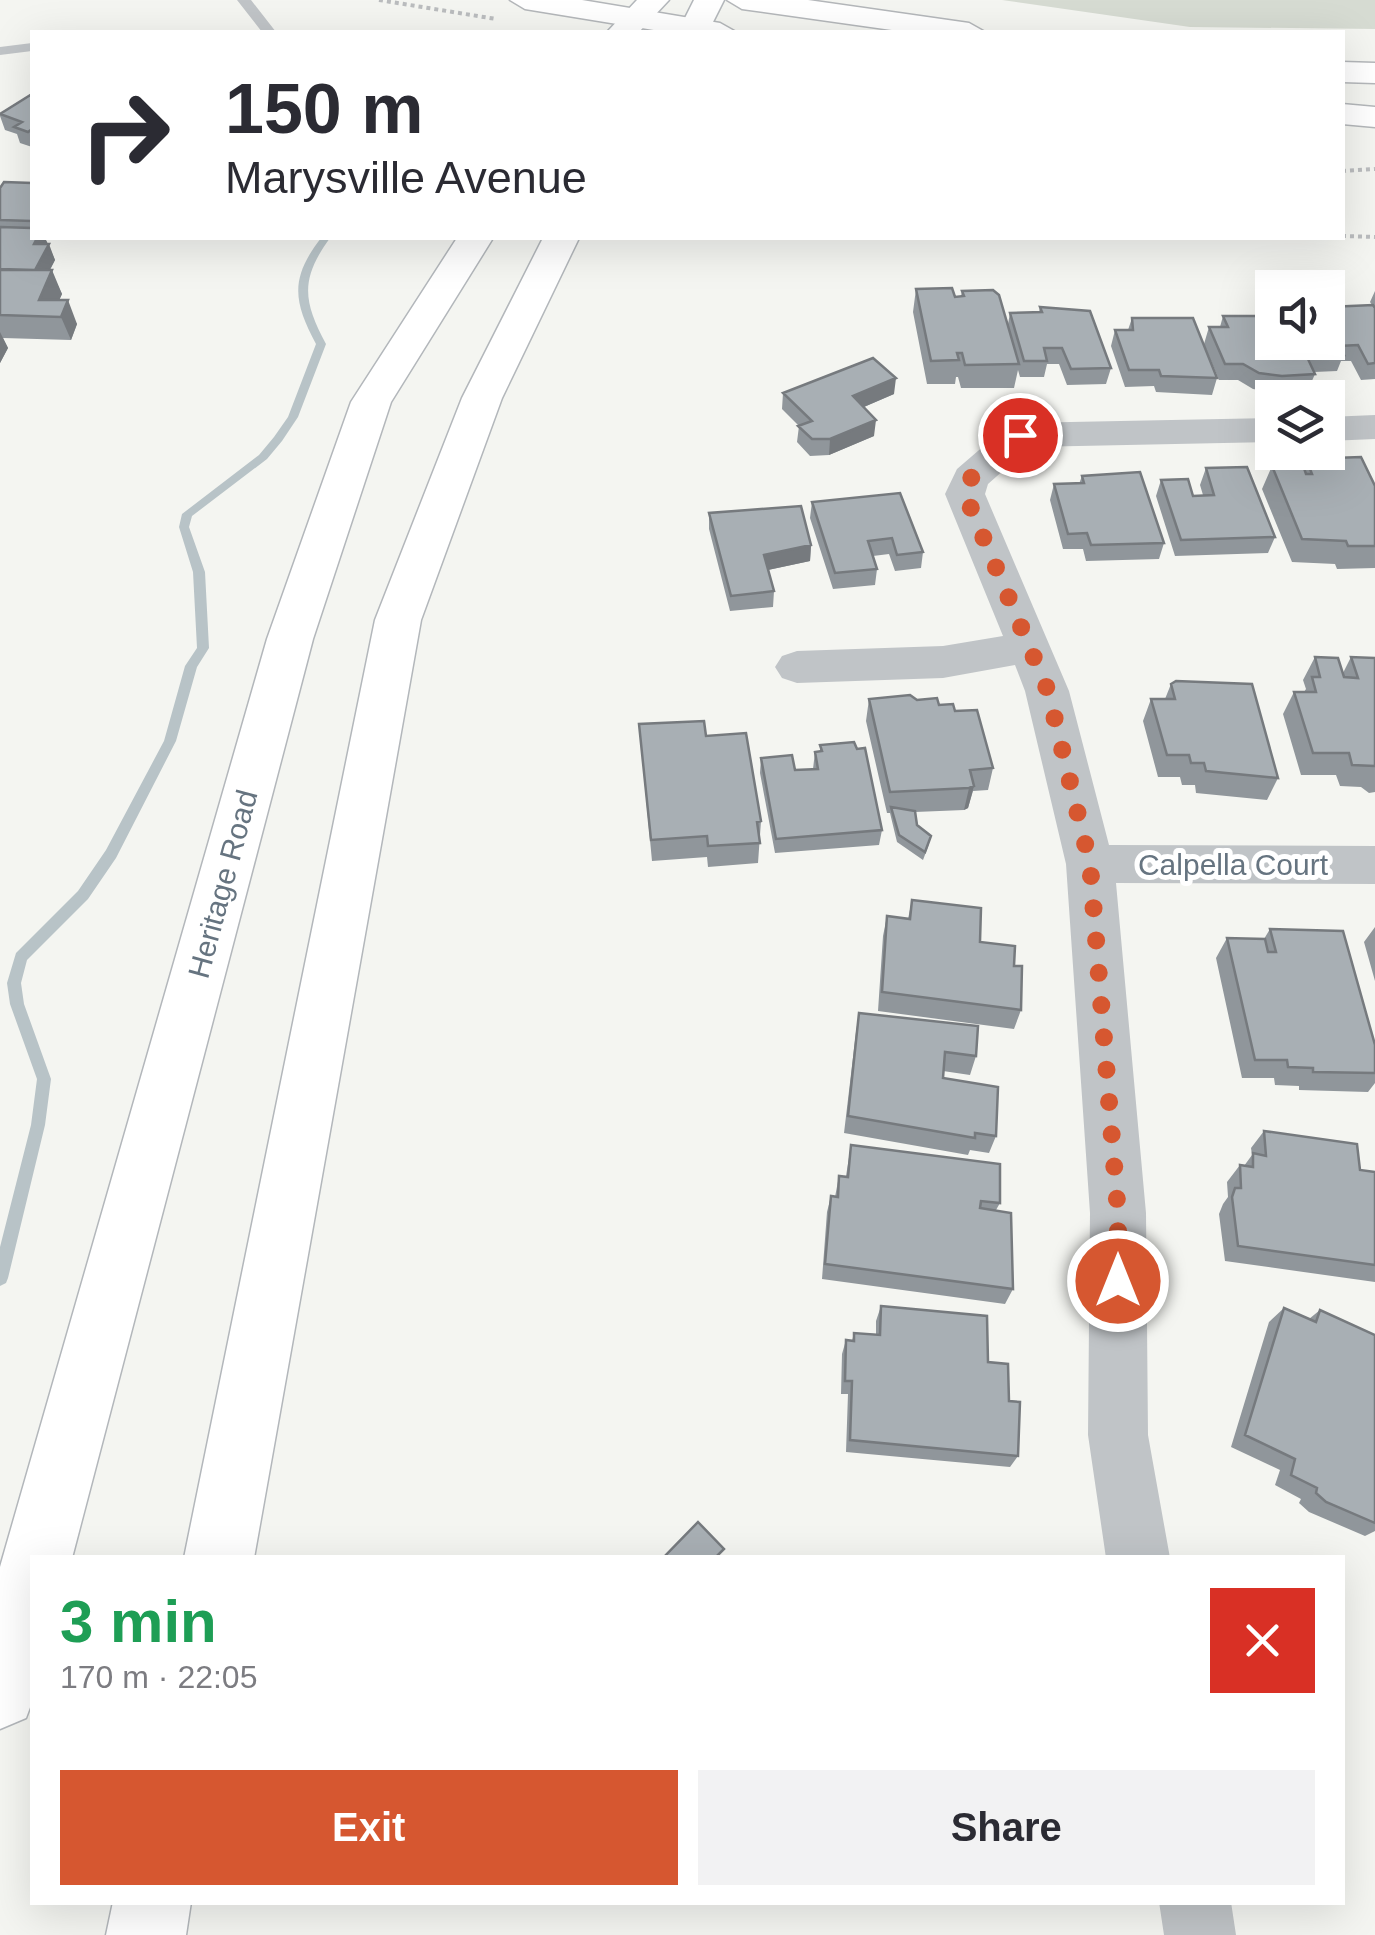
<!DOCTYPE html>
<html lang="en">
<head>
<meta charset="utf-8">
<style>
	:root { --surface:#fff; --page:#f2f2f3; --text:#2b2b33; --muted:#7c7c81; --accent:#d65730 }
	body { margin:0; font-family:Helvetica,sans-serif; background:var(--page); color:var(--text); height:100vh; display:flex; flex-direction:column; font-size:38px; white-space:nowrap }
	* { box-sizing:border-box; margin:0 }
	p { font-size:32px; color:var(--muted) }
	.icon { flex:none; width:55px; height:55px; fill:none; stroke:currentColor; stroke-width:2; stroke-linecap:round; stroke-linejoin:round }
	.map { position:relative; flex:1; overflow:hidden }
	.panel { position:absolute; left:30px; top:1555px; width:1315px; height:350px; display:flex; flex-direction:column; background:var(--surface); border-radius:0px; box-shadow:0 10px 40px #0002 }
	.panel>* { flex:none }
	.hud { position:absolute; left:30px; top:30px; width:1315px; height:210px; border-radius:0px; box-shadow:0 10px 40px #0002; background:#fff; color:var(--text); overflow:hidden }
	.buttons { position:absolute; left:1255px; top:270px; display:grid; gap:20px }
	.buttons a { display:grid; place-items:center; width:90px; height:90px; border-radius:0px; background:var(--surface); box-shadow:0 10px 40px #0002; font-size:50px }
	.pin { position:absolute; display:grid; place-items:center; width:85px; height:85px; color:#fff; margin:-42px; border:5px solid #fff; border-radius:50%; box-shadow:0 2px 10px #0007 }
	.me { position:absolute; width:110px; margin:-55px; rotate:0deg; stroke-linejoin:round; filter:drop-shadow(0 0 8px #0008) }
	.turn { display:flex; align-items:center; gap:35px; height:210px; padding:0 30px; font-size:45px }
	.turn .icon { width:130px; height:130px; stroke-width:2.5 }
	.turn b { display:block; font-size:70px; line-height:85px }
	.round { display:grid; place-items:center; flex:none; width:105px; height:105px; border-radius:0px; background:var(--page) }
	.head { display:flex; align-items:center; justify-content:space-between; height:170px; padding:0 30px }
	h1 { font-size:60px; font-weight:700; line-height:75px; color:#1e9e55 }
	.button { display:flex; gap:20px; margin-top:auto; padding:20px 30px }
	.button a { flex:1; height:115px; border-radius:0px; background:var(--accent); color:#fff; font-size:40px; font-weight:700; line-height:115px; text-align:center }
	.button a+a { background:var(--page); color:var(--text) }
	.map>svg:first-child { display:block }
	.green { fill:#d6dbd2 }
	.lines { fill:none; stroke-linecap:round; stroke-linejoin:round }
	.stream { fill:#b8c3c7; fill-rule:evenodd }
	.secondary-casing { stroke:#b3b7bb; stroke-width:3 }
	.primary-casing { stroke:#b4b7ba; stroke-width:3 }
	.path { stroke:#babcbe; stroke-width:4; stroke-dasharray:4 4; stroke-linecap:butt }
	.service { fill:#c0c4c7; fill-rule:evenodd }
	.minor { fill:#c0c4c7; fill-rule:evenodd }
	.secondary { fill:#fff; fill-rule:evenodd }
	.primary { fill:#fff; fill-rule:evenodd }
	.wall { fill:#90969b }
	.shaded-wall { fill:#767a7e }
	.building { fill:#a8afb4; stroke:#767a7e; stroke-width:2.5 }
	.route { stroke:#d65730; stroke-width:18; stroke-dasharray:0 32.4 }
	.labels { text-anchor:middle; stroke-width:10; stroke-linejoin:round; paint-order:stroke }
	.street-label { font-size:30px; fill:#667480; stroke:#fff }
</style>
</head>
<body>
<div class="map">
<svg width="1375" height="1935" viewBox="0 0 1375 1935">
	<rect width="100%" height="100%" fill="#f4f5f1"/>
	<path class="green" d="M1002,0H1375V29L1190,27Z"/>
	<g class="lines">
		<path class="stream" d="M321,238H330C300,279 303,301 326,344L298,417L282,441L267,459L192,516L189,527L205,572L209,648L197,667L176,741L116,858L88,899L27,960L21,983L24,1004L51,1079L45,1125L8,1278L6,1283L0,1286V1247L31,1125L37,1079L10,1004L7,983L16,953L78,891L106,850L164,741L185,666L197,648L193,572L179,527L182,514L259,455L274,437L288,417L316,344C293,301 290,278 321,238Z"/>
		<g class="secondary-casing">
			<path id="secondary" d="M637,0H669L639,32H607Z
				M694,0H724L708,32H678Z
				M457,238H493L391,402L313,639L72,1558H32V1702L26,1718L0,1729V1567L267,639L351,402Z
				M543,238H579L502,398L421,620L254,1558H184L375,620L462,398Z
				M113,1902H191L186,1935H106Z"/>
		</g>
		<g class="primary-casing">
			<path id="primary" d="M510,0H582L720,23L736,32H666L525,9Z
				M727,0H808L969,23L985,32H906L742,9Z
				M1342,62L1375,63V83L1342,82Z
				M1342,104L1375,107V127L1342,124Z"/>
		</g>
		<path class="path" d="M379,0L496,19
			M1342,171L1375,169
			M1342,236L1375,237"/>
		<path class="service" d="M237,0H251L276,32H262Z
			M32,43V51L0,55V47Z"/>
		<path class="minor" d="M1375,415V439L1328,441V417Z
			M1272,418V442L1030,447L988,484L985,494L1069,691L1109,845L1375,846V884L1116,883L1146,1213L1148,1435L1170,1558H1106L1088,1435L1090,1213L1066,864L1025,691L1015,665L943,678L797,683L782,678L775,667L782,656L797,651L943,646L1003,636L945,494L957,469L1007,426L1020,423Z
			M1159,1902H1231L1236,1935H1164Z"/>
		<use href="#secondary" class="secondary"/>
		<use href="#primary" class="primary"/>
	</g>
	<path class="wall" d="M32,94V147L20,143L17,134L5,130L0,116V114Z
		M32,183V238H71H45L55,260L50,270L62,294L59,300L77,324L71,340L3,338L8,348L0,363V188Z
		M916,289L955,297L961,296L962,291L1008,324L1010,313L1039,312L1040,307L1111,368L1106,384L1067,385L1059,364H1047L1044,377H1020L1018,370L1014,388H961L958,377H956L955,384H927L913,312Z
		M1375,291V379L1361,380L1351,361H1341L1337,371L1314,372L1315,374L1308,390L1276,393L1253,389L1238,380H1219L1204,344L1209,327H1220L1223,316L1272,342H1328L1372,305L1370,302Z
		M1132,318L1217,378L1212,395L1156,392L1154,386L1125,387L1111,346L1115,330H1128Z
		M783,393L894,394L864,407L874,436L829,455L810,456L797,442L799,426L782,409Z
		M1306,459L1375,486V568L1337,569L1335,564L1292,562L1262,489L1272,466L1303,465Z
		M1206,468L1275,537L1268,553L1175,556L1156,496L1161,480L1193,496L1203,495L1200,485Z
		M1082,476L1164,543L1159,559L1086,561L1083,549H1063L1050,500L1054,484H1079Z
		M812,502L923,552L921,568L895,571L889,554L873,556L877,569L875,585L833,589L810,518Z
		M709,513L811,545L810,561L768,570L774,591L773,607L730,611L709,529Z
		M1315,657L1343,673L1351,657L1375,658V792L1369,793L1361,787L1340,786L1336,775H1301L1283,714L1294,692H1304L1306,689L1303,680Z
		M1171,684L1278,778L1267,800L1196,793L1195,785H1182L1180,777H1158L1143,721L1151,699H1165Z
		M869,699L917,700L955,711L993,768L988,790L973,791L968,808L964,810L915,812L917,825L929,844L923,860L897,842L890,813H887L866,721Z
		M639,724L706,736L761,821L758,863L708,867L707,857L652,861Z
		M820,745L882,830L879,845L775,853L760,773L761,758L795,770L813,769L815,752L820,751Z
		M912,900L980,942L1014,966L1021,1010L1014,1029L878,1011L883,936L887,916L908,919Z
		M1375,927V981L1364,942Z
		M1270,929L1375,1045V1083L1368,1092L1299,1090V1086L1275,1085L1274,1078H1242L1216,958L1227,938L1264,939Z
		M859,1013L976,1056L970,1075L943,1071V1078L996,1136L989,1153L970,1150L968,1155L844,1133L856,1032Z
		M1264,1131L1360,1170L1375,1172V1282L1225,1261L1219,1214L1223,1204L1228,1197L1227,1182L1240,1165L1244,1166L1252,1155L1251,1148Z
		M851,1145L1000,1203L996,1210L1013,1289L1005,1304L822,1279L827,1212L831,1196L835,1197L839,1176H846Z
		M881,1306L988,1362L1009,1401L1018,1456L1010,1467L846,1452L848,1394H841L842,1354L846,1340L852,1341L854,1333L876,1334V1321Z
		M1284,1308L1309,1319L1320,1310L1375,1335V1531L1365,1536L1309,1512L1299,1503L1301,1499L1275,1485L1280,1470L1231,1447L1269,1322Z"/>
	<path class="shaded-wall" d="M37,238H45L48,244H34Z
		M49,244L55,260L41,286L35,270Z
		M52,270L62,294L52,316L39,300Z
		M68,300L77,324L71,340L61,317Z
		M0,332L8,348L0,363Z
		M896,378L894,394L852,412L853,396Z
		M876,420L874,436L829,455L830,439Z
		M811,545L810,561L763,571L764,555Z
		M974,786L968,808L964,810L969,788Z"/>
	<path class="building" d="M32,94V129L28,132L14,127L22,122L0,114Z
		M4,182L32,183V221L0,220V188Z
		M0,227L32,228V238H37L34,244H49L35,270L0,269Z
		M0,270H52L39,300H68L61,317L0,315Z
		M952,288L955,297L964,296L962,291L993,290L999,295L1019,364L965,365L962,353H957L959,360L931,361L916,289Z
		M1373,305L1375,308V363L1368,364L1358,345L1339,346L1344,355L1320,356L1314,342H1328V307Z
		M1040,307L1090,311L1111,368L1071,369L1062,348H1044L1047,361H1024L1010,313L1042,312Z
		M1223,316H1272V342H1300L1315,374L1282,376L1259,373L1243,364H1225L1209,327H1228Z
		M1132,318H1193L1217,378L1161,376L1159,370H1129L1115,330H1133Z
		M873,358L896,378L853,396L876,420L830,439H812L798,426L812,421L783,393Z
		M1361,457L1375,486V546H1348L1346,541L1302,539L1272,466L1303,465L1306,474H1312L1306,459Z
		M1247,467L1275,537L1181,540L1161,480L1188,479L1193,496L1214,495L1206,468Z
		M1140,472L1164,543L1091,545L1087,533L1068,534L1054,484L1084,483L1082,476Z
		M900,493L923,552L897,555L892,538L868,541L877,569L835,573L812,502Z
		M801,506L811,545L764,555L774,591L731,596L709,513Z
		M1315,657L1338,658L1344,677L1358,678L1351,657L1375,658V766L1352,765L1349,753H1313L1294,692H1316L1312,677H1320Z
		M1176,681L1252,684L1278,778L1206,771L1204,763H1191L1189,755H1167L1151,699H1175L1171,684Z
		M910,695L917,700L937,698L939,705L953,704L955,711L977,710L993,768L970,770L974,786L969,788L890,792L869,699Z
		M704,721L706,736L746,733L761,821L757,822L760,843L708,846L707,836L651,840L639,724Z
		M854,742L857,749L865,748L882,830L776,839L761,758L792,755L795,770L818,769L815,752L822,751L820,745Z
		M891,807L915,811L917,825L931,836L925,852L899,835Z
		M912,900L981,908L980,942L1015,946L1014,966H1022L1021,1010L882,992L887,916L910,919Z
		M1270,929L1343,931L1375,1045V1073L1313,1072V1068L1288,1067L1287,1060H1255L1227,938L1265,939L1268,952H1276Z
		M859,1013L978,1026L976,1056L945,1052L943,1078L998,1087L996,1136L975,1133V1138L848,1116Z
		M1264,1131L1357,1144L1360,1170L1375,1172V1265L1238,1246L1232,1197L1235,1188H1241L1240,1165L1253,1167V1153L1266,1156Z
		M851,1145L1000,1164V1203L981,1201L980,1208L1011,1213L1013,1289L825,1264L831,1196L838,1197L839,1176L848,1177Z
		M881,1306L987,1316L988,1362L1008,1364L1009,1401L1020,1402L1018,1456L850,1440L852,1381H845L846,1340L854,1341V1333L880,1335Z
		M1284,1308L1316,1322L1320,1310L1375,1335V1523L1326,1502L1316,1493L1317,1488L1291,1475L1295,1459L1245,1435Z
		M698,1522L724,1549L715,1558H663Z"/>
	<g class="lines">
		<path class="route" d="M1020,435L971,478L965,494L1048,691L1090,864L1118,1213V1281"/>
	</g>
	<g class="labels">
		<g class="street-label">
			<text x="1233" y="875">Calpella Court</text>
			<text transform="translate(223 884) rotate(-75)" y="10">Heritage Road</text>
		</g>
	</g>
</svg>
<div class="buttons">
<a><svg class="icon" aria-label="sound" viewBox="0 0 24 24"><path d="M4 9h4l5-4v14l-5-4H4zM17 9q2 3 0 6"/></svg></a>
<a><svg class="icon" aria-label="layers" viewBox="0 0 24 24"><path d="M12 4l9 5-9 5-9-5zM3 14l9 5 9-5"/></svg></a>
</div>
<div class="pin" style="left:1020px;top:435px;background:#d93025"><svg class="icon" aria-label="arrive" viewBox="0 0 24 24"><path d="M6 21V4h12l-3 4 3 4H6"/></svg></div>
<svg class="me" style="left:1118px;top:1281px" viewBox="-20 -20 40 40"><circle r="17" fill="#d65730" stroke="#fff" stroke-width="3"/><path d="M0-11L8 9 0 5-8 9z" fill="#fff"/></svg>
<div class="hud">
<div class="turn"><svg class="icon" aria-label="right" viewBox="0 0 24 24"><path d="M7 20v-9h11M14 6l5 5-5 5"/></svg><div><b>150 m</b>Marysville Avenue</div></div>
</div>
<section class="panel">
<div class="head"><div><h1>3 min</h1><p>170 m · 22:05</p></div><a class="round" style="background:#d93025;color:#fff"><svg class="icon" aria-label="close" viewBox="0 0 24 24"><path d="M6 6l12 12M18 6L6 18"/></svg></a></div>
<div class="button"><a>Exit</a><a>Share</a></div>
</section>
</div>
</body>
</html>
